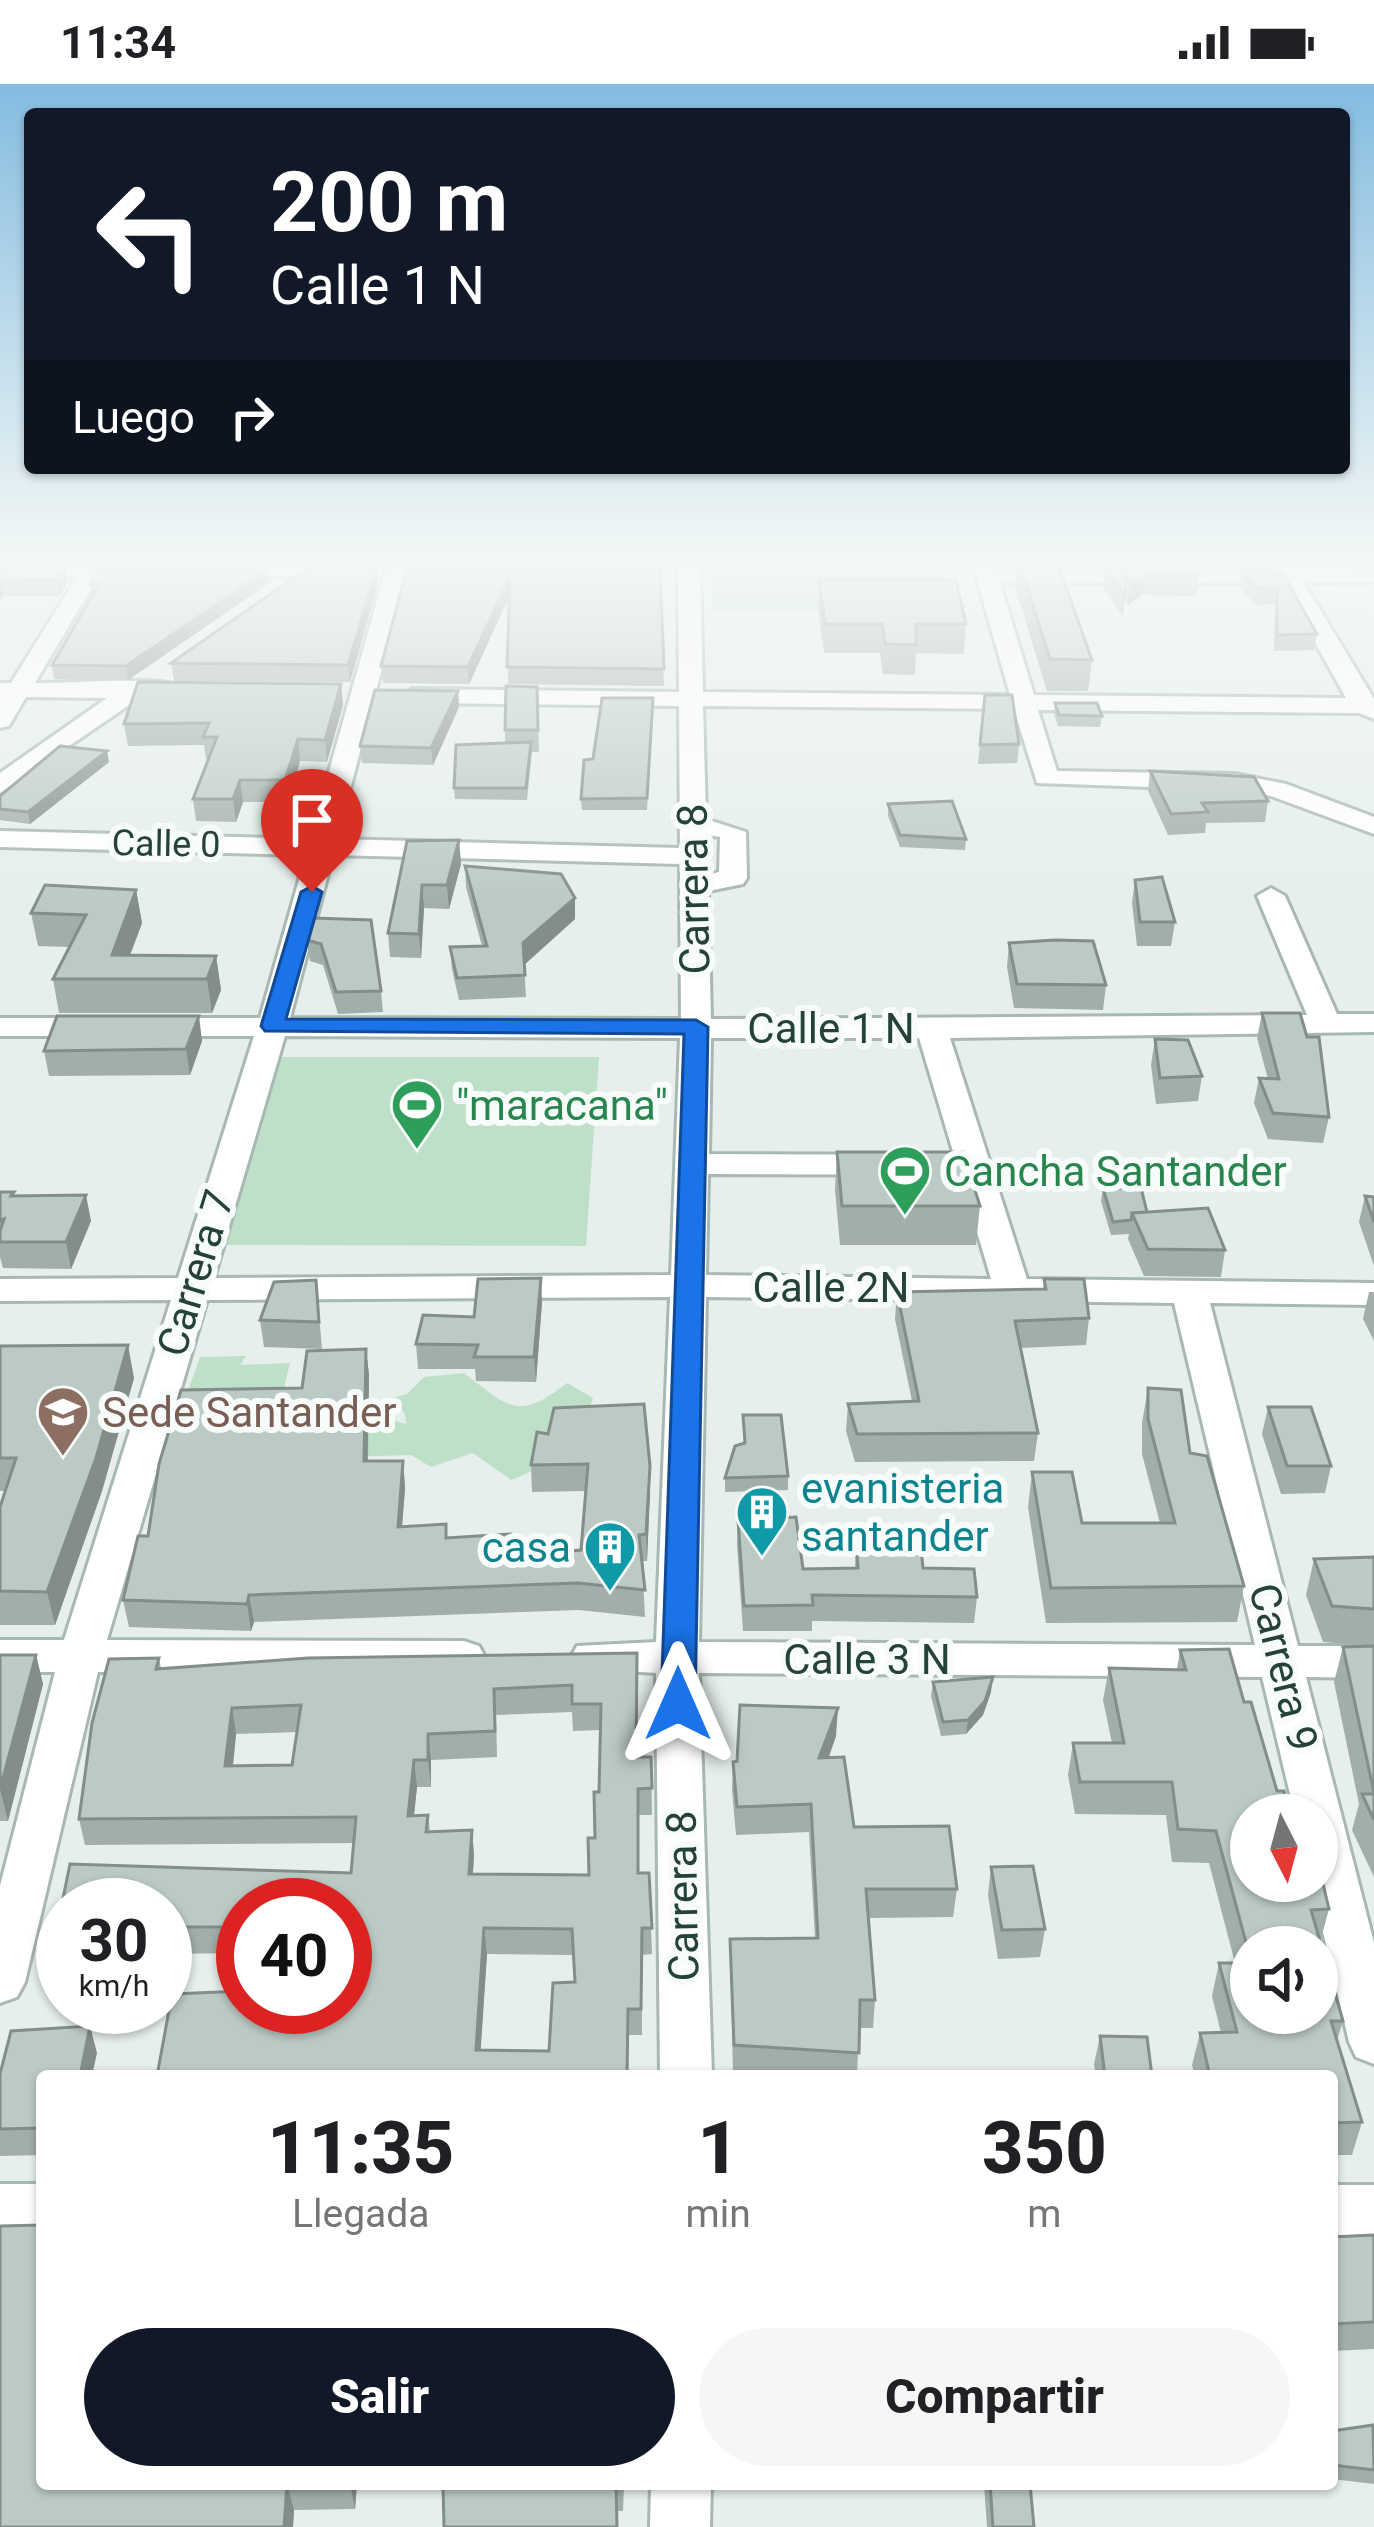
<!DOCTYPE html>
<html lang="es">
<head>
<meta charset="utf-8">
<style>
	:root { --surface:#fff; --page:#f6f6f6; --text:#202124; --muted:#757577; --accent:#111827 }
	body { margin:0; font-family:Roboto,sans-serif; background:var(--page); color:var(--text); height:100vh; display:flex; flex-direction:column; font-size:45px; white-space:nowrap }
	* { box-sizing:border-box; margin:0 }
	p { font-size:39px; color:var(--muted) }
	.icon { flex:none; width:66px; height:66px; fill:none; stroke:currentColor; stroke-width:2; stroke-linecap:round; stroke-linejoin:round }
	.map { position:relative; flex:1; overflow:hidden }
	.sheet { position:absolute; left:36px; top:1986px; width:1302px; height:420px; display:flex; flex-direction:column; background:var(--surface); border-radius:12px; box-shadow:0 3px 9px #0004 }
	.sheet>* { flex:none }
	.guide { position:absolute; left:24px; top:24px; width:1326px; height:366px; border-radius:12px; box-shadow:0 3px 9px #0004; background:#111827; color:#fff; overflow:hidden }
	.needle { width:78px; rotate:174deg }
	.buttons { position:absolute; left:1230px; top:1710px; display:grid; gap:24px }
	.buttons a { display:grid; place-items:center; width:108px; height:108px; border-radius:50%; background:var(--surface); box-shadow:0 3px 9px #0004; font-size:60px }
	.speed { position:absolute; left:36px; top:1794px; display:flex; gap:24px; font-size:60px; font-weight:700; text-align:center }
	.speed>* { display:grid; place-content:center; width:156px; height:156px; border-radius:50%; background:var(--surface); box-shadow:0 3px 9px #0004; line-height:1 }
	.speed small { font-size:30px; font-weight:400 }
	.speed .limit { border:18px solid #d22; background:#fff; color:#111 }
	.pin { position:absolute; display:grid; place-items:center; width:102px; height:102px; color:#fff; margin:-123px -51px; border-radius:50% 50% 50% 0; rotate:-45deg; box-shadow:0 0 12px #0007 }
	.pin .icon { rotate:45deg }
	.me { position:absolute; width:132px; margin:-66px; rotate:0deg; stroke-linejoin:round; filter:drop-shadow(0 0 9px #0008) }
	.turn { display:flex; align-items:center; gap:42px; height:252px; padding:0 48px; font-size:54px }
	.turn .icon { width:156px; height:156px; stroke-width:2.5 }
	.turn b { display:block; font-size:84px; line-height:102px }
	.then { display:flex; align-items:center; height:114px; padding:0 48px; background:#0003; gap:24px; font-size:45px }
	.eta { display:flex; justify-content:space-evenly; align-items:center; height:204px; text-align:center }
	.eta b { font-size:72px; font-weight:800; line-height:84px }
	.action { display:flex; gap:24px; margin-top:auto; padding:24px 48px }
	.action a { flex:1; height:138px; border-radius:72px; background:var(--accent); color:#fff; font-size:48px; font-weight:800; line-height:138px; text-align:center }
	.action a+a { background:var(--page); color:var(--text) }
	.status { display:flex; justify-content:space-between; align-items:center; height:84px; padding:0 60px; background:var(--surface); direction:ltr }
	.status svg { height:33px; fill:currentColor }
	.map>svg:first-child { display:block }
	.green { fill:#bfe0c8 }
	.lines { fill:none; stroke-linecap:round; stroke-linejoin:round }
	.minor-casing { stroke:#a8b8b2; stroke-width:6 }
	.minor { fill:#fff; fill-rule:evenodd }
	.wall { fill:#a1aea9; fill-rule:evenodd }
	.shaded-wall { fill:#838d89 }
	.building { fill:#bbcac4; stroke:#838d89; stroke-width:3; fill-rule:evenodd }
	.route { fill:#1a73e8; stroke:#114b97; stroke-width:3 }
	.labels { text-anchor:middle; stroke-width:12; stroke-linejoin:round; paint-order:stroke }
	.far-street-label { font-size:36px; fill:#24423a; stroke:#f7fbf9 }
	.street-label { font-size:42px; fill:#24423a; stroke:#f7fbf9 }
	.leisure-label { font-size:42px; fill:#27864d; stroke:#f7fbf9; text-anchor:start }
	.education-label { font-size:42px; fill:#785e54; stroke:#f7fbf9; text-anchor:start }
	.culture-label { font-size:42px; fill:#0d838f; stroke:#f7fbf9; text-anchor:start }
</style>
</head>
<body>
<div class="status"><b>11:34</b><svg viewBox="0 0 49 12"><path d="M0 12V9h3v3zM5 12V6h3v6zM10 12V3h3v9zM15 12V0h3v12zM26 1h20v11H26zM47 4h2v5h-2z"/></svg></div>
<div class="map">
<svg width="1374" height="2443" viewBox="0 0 1374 2443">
	<rect width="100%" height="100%" fill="#e6efeb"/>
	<path class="green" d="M713,481H944L954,525L712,527Z
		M268,973H599L586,1162L216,1161Z
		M246,1272L240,1281L290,1279L278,1329L186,1312L200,1273Z
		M464,1289C509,1323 517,1338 567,1299L593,1314C581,1350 546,1385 511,1396L473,1369L431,1383L411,1371L342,1373L356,1344L378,1332L406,1340L405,1330L392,1314L407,1310L424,1293Z"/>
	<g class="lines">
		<g class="minor-casing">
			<path id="minor" d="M0,481L154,482V492L146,493H98L35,599C70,600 172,589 194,608L182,615H138L0,709V689L107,614L26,613L9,642L0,644V599H11L77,493H0Z
				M357,481L361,486L350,492L219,493L208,487L216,481Z
				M387,481H409L337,755L680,764L679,622L412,619L400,612L412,605L679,608L678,481H700L703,608L1010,611L973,481H995L996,486H1275L1272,481L1374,486V498L1304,499L1374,615V635L1359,629L1038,626L1057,687L1235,690L1286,700L1374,733V750L1271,712L1235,706L1037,699L1014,625L703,622L706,735L746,748L747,794L743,800L708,807L711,935L1307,931L1257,812L1271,804L1285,812L1337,930H1374V948L950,954L1027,1195L1374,1199V1221L1210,1219L1298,1562H1374V1594L1306,1593L1374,1859V1980L1356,1973L1349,1958L1311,1797H1317V1731H1295L1262,1593L699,1589L712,1992H660L656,1589L577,1584L571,1573L577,1562L656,1558L670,1213L207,1216L107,1556L464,1557L479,1562L485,1573L479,1584L464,1589L98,1588L25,1898L17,1913L0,1919V1802L55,1588H0V1556H64L171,1216L0,1217V1195L178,1194L254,952H154L139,943L154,934H260L306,771L0,763V747L310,755ZM1000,499H1282L1346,614L1034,611ZM706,751L720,753L719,788L707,791ZM333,771L680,780L681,935L290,934ZM285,952L680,954L671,1191L214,1194ZM711,954H919L954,1071L709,1070ZM708,1090L960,1091L991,1195L706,1191ZM706,1213L1174,1219L1255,1561L699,1558Z
				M0,934H98L113,943L98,952H0Z
				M0,2100H42V2150H0Z
				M1332,2101H1374V2151H1332Z
				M651,2400H711L710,2443H650Z"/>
		</g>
		<use href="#minor" class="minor"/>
	</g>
	<path class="wall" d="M0,481L68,498L59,512H4L0,516Z
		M1017,481H1058L1092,576L1088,607H1047L1015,503Z
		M1106,483L1199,492L1196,512L1142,511L1128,521L1125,512L1123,533L1103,503Z
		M407,484H660L664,602L508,600L509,512L469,600L383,599L381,582Z
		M1242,488H1282L1317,550L1314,566L1274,567L1275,520L1255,521L1240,503Z
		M819,496L966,540L964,570L916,569L915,591L883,590L880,569H824L818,524Z
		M269,499L128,596L54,595L52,581L92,512L90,500Z
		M378,499L350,598L174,597L171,579Z
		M341,600L343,621L327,678L300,677L288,718H243L236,738L196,737L193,715L208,675H206L204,661L128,662L124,640Z
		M537,603L539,668H532L527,716L455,715L454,704L505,659V646Z
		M458,607L459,623L433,681L362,679L360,662Z
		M985,611L1019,660L1017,679L978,680Z
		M1055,619L1102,632L1100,643L1058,642L1054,630Z
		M653,625L647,726H582L581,715L593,675Z
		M109,678L30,740L0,736V712Z
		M1150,687L1268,717L1265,738L1206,739L1205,749L1168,751L1148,707Z
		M888,720L966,755L965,766L900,763L888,732Z
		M459,756L461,780L449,825L424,824L421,874L390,873L388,849L407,757Z
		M465,782L575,835L524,881L526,913L459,916L452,885L450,863L482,862L466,803Z
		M1135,796L1175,838L1171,862H1137L1132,819Z
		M136,806L142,839L130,871L216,872L221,906L212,929H59L53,895L69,863L38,862L31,829Z
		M313,834L381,907L383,928L338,930L323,881L310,877L307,856Z
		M1009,859L1106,901L1103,926L1014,924L1007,883Z
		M1262,929L1307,953L1329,1033L1323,1059L1268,1055L1254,1019L1259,994L1268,995L1257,954Z
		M1155,955L1202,992L1198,1017L1156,1020L1151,981Z
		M202,957L190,991L49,992L44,967Z
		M837,1068L980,1122L976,1161H840L835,1106Z
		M1103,1104L1225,1166L1221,1193L1144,1192L1128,1155L1129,1150L1111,1151L1101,1117Z
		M0,1108L91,1137L71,1185L3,1184L0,1173Z
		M1365,1112L1374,1113V1182L1359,1138Z
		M1044,1195L1089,1234L1086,1261L1020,1264L1038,1349L1034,1377L855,1378L846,1347L848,1320L912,1317L895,1235L897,1208L1043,1205Z
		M316,1196L322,1265L264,1263L260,1236Z
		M1369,1208H1374V1257L1363,1235Z
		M542,1218L536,1298L476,1297L475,1285H418L416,1260Z
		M0,1262L134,1294L102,1407L55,1541H0V1423L5,1407H0Z
		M366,1265L369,1291L368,1377H403L405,1404L402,1442L512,1472L581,1466L586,1407L532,1408L531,1381L537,1348L650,1408L647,1477H642L645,1533L579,1526L254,1538L251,1547L129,1543L123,1516L148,1452L302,1304Z
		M1148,1304L1190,1369L1244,1502L1237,1538L1046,1539L1028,1423L1032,1388L1082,1439H1160L1142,1370V1339Z
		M1268,1323L1331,1382L1325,1409L1281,1410L1262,1350Z
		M788,1392V1406L725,1408V1394Z
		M738,1436L803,1485L855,1484L856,1455L923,1484L977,1513L974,1539L812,1537V1547H743L737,1461Z
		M1374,1473V1562L1323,1558L1306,1511L1314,1475Z
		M1374,1562V1793L1352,1746L1359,1720L1334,1598L1343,1563Z
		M1180,1566L1251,1731L1329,1825L1320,1858L1343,1937L1337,1956L1362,2038L1352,2071H1332V1992H1195L1192,1981L1200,1949H1221L1212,1912L1219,1879H1235L1209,1779L1172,1778L1166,1731L1075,1730L1068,1691L1073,1659H1112L1103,1616L1109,1584L1177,1585Z
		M637,1569V1673H651L652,1731H639V1789H649L652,1870L642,1871V1951H629L628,1992H157L172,1910L243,1907V1923H345V1821H243V1869L165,1870V1821H63V1868L57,1844L70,1780L351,1789L354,1759L85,1761L79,1735L92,1639L109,1575L159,1574L161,1585L308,1574ZM572,1628L573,1647L600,1646L599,1708H594L595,1754H588L589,1791L473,1790L474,1772L472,1746L430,1748L428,1731H414L417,1703H431V1676L497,1673L496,1631ZM297,1648L292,1681L233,1682L236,1650ZM487,1870L573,1871L575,1898L553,1899L549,1967H480Z
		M0,1571H36L43,1600L8,1737H0Z
		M933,1598L991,1608L983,1631L966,1650L941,1652L931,1612Z
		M836,1652L829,1673L854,1743L957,1805L953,1833L869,1834L875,1916L873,1944H859L857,1992H772L733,1990L730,1855L815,1854L809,1748L736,1751L732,1706L733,1678Z
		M991,1783L1045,1845L1040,1873L998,1875L988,1811Z
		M1100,1952L1152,1992H1096L1094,1980Z
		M97,1969L42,1992V2071L0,2072V1990Z
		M1374,2151V2265L1332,2267V2153Z
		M1374,2343V2400L1332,2395V2347Z
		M42,2400H357L355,2425L294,2426L293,2443H0Z
		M443,2400H624L623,2427H617Z
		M984,2400H1030L1034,2443H987Z"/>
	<path class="shaded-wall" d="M65,482L68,498L59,512L57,496Z
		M377,483L378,499L350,598L348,581Z
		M267,486L269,499L128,596L126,582Z
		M1145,491L1142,511L1128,521L1131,500Z
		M510,493L511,509L469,600L468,583Z
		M1,496L4,512L0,516V497Z
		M341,600L343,621L327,678L325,656Z
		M458,607L459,623L433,681L431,664Z
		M298,655L300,677L288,718L285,696Z
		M107,667L109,678L30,740L28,728Z
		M240,696L243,718L236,738L233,715Z
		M459,756L461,780L449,825L447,801Z
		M422,801L424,824L421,874L419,850Z
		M136,806L142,839L121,895L112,871Z
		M575,814V835L524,881L523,859Z
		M216,872L221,906L212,929L207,895Z
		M199,932L202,957L190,991L186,965Z
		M86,1111L91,1137L71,1185L66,1158Z
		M541,1194L542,1218L536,1298L534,1273Z
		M128,1261L134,1294L102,1407L55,1541L47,1508Z
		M366,1265L369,1291L367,1404L364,1377Z
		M403,1377L405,1404L400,1469L398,1443Z
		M650,1382V1408L647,1477L646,1450Z
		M249,1511L254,1538L251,1547L247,1520Z
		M36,1571L43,1600L8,1737L0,1705Z
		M993,1593L991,1608L983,1631L966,1650L968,1636Z
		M232,1624L236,1650L230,1708L225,1682Z
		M838,1624L836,1652L818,1702L819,1674Z
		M428,1650L431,1676V1703L428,1676Z
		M414,1676L417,1703L411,1758L408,1732Z
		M472,1746L474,1772L471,1816L469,1790Z
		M484,1844L487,1870L479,1992L476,1966Z
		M90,1942L97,1969L92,1992H80Z
		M287,2400L294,2426L293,2443H284Z
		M350,2400H357L355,2425Z"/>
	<path class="building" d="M0,481L65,482L57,496L0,497Z
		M1020,481H1058L1092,576L1050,575Z
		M311,482L377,483L348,581L171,579Z
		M1106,483H1196L1199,492L1145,491L1131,500L1126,485L1125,513Z
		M407,484H660L664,585L507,583L510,493L468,583L381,582Z
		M99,486H267L126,582L52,581L99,500H90Z
		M1242,488H1282L1317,550L1277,551V505H1257Z
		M819,496H956L966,540H916V561L885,560L882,540H825Z
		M138,598L341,600L325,656L298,655L285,696H240L233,715H193L217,653H203L209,639L124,640Z
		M506,602L537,603L538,646H505Z
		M375,606L458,607L431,664L360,662Z
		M985,611H1012L1019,660L980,661Z
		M602,614H653L647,714L581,715L584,676L593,675Z
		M1055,619H1097L1102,632L1059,631Z
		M531,658L526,704H454L456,661Z
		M60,662L107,667L28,728L0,725V712Z
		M1150,687L1254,693L1268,717L1202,719L1208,728L1171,730Z
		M952,717L966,755L900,751L888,720Z
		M459,756L447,801H422L419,850L388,849L407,757Z
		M465,782L561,790L575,814L523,859L525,891L457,894L450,863L487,862Z
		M1162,793L1175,838H1140L1135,796Z
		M45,801L136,806L112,871L216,872L207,895H53L86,831L31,829Z
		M313,834L371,836L381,907L336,908L321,860L307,856Z
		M1055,856L1093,857L1106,901L1017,900L1009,859Z
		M1262,929H1300L1307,953H1319L1329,1033L1273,1029L1259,994L1279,995Z
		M57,932H199L186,965L44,967Z
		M1155,955L1188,956L1202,992L1160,994Z
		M837,1068H963L980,1122H842Z
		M1103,1104H1141L1147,1128L1132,1129L1131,1136L1113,1138Z
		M0,1108H14L11,1112L86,1111L66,1158H0V1147L4,1135L0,1137Z
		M1365,1112L1374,1113V1138Z
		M1208,1124L1225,1166L1148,1165L1132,1129Z
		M541,1194L534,1273H474L478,1261L416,1260L423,1231L474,1233L478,1195Z
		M1044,1195H1084L1089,1234L1015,1237L1038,1349L857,1350L848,1320L919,1317L897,1208L1046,1205Z
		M316,1196L319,1238L260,1236L274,1198Z
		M128,1261L96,1374L47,1508L0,1507V1423L16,1374H0V1262Z
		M366,1265L364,1377H403L398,1443L446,1440V1454L511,1450L512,1472L581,1466L588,1380L531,1381L537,1348L548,1350L554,1324L644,1320L650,1382L646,1450L639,1451L645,1506L578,1499L249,1511L247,1520L123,1516L138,1452H148L159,1380L181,1306L302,1304L307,1267Z
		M1148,1304L1181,1306L1190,1369L1207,1372L1244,1502L1051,1504L1032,1388H1072L1082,1439H1175L1148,1335Z
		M1268,1323H1311L1331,1382H1287Z
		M743,1331H781L788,1392L725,1394L735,1362L745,1359Z
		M796,1433L803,1485L858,1484L856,1455H920L923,1484L974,1485L977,1513L812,1511L813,1521L744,1522L738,1436Z
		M1374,1473V1525L1332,1522L1314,1475Z
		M1374,1562V1709L1343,1563Z
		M1229,1565L1244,1618H1251L1277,1707H1284L1288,1731H1251V1797H1317V1774L1329,1825L1311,1826L1343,1937H1331L1362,2038L1332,2039V1992H1210L1200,1949L1237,1948L1219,1879H1251V1929H1317V1863H1251V1877L1216,1747L1178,1745L1172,1698H1080L1073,1659H1124L1109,1584L1186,1586L1180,1566Z
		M637,1569L636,1673H651L652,1704L638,1705V1789H649L652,1844H642L641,1925H628L627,1992H157L172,1910L243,1907V1923H345V1821H243V1843H165V1821H63V1844H57L70,1780L351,1789L356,1733L79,1735L92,1639L109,1575L159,1574L156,1585L308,1574ZM572,1601V1620H601L599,1708H594L595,1754H588L589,1791L469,1790L472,1746L426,1748L428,1731L408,1732L414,1676H428V1650L495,1647L494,1605ZM301,1621L292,1681L225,1682L232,1624ZM484,1844L572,1845L575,1898L553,1899L549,1967L476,1966Z
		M0,1571H36L0,1705Z
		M993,1593L985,1617L968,1636L943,1638L933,1598Z
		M740,1621L838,1624L819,1674L844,1673L854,1743L949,1742L957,1805H866L875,1916H860L859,1969L734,1961L730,1855L818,1854L811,1720L737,1723L733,1678L737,1677Z
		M1362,1710H1374V1736Z
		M1033,1782L1045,1845L1002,1846L991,1783Z
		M90,1942L80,1992H42V2044L0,2045V1990L11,1947Z
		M1100,1952L1147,1953L1152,1992H1105Z
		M42,2141V2400H287L284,2443H0V2142Z
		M1374,2151V2238L1332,2240V2153Z
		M1373,2341L1374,2386L1332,2381V2347Z
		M443,2400H616L617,2443H444Z
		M990,2400H1030L1034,2443H993Z"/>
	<linearGradient id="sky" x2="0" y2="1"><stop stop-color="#84bce0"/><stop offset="0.58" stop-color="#f4f8f6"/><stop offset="1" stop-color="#f4f8f6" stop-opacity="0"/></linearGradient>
	<rect width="1374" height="823" fill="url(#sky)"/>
	<path class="route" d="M312,802L322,808L286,935L696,936L708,943L695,1620L690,1629L678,1632L661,1620L684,950L265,947L261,942L301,808Z"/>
	<defs>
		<g id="stadium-pin" transform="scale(2.7)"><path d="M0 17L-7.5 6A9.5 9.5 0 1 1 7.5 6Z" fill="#2e9e5b" stroke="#f7fbf9"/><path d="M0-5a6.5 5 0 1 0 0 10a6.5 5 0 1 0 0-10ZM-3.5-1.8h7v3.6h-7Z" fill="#fff"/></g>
		<g id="school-pin" transform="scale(2.7)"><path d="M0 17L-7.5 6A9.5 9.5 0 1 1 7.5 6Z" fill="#8d6e63" stroke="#f7fbf9"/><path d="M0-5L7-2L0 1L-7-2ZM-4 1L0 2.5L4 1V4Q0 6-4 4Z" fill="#fff"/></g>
		<g id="building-pin" transform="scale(2.7)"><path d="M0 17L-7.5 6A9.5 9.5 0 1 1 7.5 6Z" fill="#0f9aa8" stroke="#f7fbf9"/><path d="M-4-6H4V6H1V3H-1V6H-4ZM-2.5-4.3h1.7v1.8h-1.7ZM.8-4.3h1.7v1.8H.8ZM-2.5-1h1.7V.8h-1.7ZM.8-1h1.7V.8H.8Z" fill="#fff"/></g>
	</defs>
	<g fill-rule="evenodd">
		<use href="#stadium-pin" x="417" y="1021"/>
		<use href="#stadium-pin" x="905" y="1087"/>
		<use href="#school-pin" x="63" y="1328"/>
		<use href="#building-pin" x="762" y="1428"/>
		<use href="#building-pin" x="610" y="1463"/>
	</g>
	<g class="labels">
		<g class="far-street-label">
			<text transform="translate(166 759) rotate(1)" y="13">Calle 0</text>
		</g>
		<g class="street-label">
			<text transform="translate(693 805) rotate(-91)" y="15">Carrera 8</text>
			<text x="831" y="959">Calle 1 N</text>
			<text transform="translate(195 1189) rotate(-73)" y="15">Carrera 7</text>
			<text x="831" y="1218">Calle 2N</text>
			<text x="867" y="1590">Calle 3 N</text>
			<text transform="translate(1284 1583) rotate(76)" y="15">Carrera 9</text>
			<text transform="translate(682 1812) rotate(-91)" y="15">Carrera 8</text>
		</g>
		<g class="leisure-label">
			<text x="456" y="1036">"maracana"</text>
			<text x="944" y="1102">Cancha Santander</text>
		</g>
		<g class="education-label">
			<text x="102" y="1343">Sede Santander</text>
		</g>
		<g class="culture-label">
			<text x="801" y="1419">evanisteria<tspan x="801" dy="48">santander</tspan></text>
			<text x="571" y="1478" text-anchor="end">casa</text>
		</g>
	</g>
</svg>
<div class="buttons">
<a><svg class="needle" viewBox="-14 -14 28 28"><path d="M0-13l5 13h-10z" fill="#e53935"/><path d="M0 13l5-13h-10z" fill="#757577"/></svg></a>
<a><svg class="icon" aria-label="sound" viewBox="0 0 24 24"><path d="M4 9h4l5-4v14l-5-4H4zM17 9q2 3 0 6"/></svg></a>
</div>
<div class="speed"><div>30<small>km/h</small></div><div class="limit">40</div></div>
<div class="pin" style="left:312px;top:808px;background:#d93025"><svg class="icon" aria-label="arrive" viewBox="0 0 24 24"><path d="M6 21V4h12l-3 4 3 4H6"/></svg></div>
<svg class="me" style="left:678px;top:1620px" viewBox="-20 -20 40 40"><path d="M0-17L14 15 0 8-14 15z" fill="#1a73e8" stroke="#fff" stroke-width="4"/></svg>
<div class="guide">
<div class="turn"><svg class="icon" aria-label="left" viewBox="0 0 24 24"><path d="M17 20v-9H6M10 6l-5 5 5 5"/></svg><div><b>200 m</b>Calle 1 N</div></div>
<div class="then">Luego<svg class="icon" aria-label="right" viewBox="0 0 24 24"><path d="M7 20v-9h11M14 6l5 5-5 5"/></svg></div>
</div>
<section class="sheet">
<div class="eta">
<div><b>11:35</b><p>Llegada</p></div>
<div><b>1</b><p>min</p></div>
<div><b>350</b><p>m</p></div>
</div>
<div class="action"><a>Salir</a><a>Compartir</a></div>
</section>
</div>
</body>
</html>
